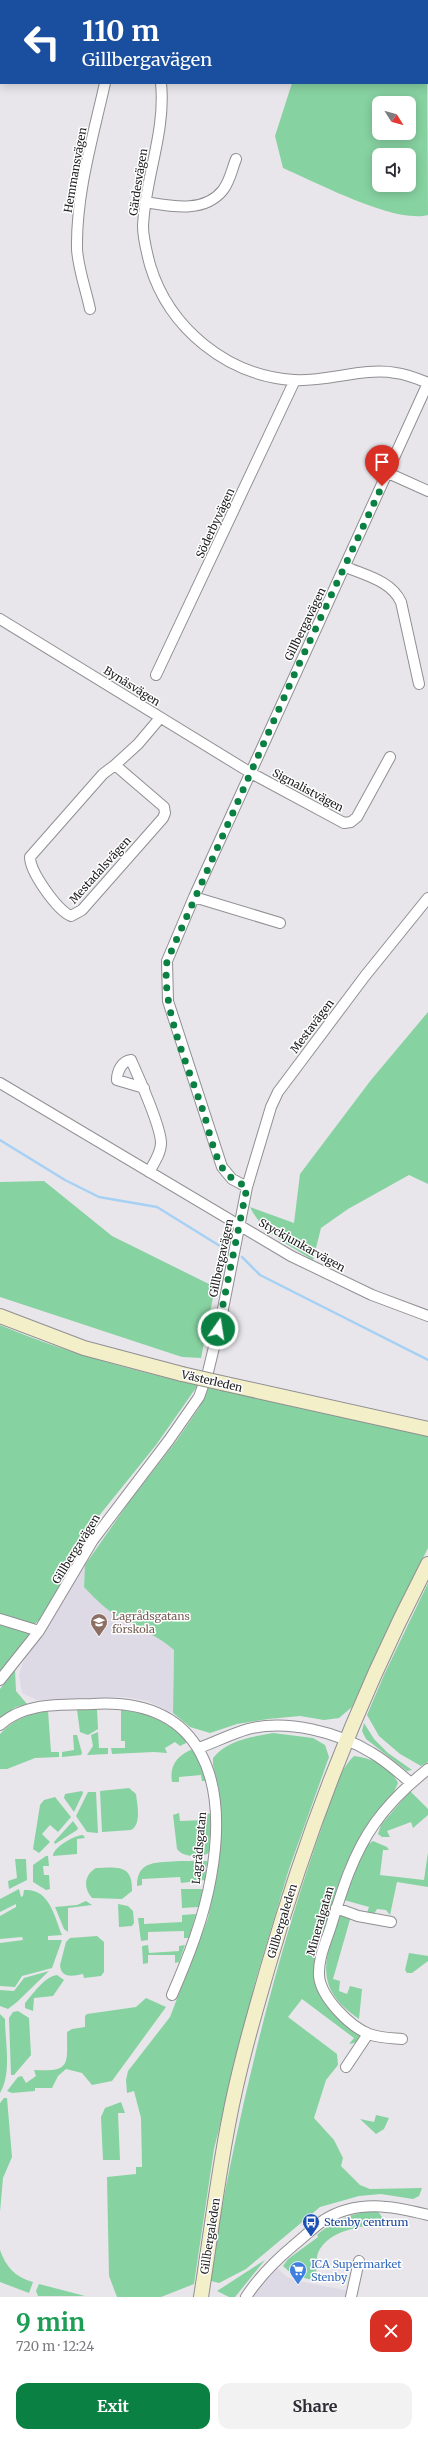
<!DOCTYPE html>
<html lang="en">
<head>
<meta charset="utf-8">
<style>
	:root { --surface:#fff; --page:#f2f2f3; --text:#2b2b33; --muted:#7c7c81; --accent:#0b8043 }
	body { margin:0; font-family:Merriweather,serif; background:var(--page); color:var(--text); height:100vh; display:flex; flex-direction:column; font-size:15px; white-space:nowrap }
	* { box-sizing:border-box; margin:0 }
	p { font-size:13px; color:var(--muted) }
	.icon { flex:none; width:22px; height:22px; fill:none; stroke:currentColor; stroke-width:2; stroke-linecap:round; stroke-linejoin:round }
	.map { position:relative; height:2297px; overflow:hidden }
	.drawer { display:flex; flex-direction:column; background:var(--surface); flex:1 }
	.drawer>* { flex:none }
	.top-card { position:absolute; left:0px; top:0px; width:428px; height:84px; box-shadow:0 2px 10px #0003; background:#1a4fa0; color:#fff; overflow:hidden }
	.needle { width:26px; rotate:127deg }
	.fabs { position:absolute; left:372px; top:96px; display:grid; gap:8px }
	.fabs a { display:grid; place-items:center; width:44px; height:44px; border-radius:8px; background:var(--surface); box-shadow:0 2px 10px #0003; font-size:20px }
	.pin { position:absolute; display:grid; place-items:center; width:34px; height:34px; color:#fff; margin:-41px -17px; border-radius:50% 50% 50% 0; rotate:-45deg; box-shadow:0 0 4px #0007 }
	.pin .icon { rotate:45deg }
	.me { position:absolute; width:44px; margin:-22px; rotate:13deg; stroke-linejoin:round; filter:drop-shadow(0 0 3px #0008) }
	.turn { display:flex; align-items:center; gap:14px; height:84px; padding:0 16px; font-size:18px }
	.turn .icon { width:52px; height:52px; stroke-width:2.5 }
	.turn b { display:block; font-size:28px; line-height:34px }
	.round { display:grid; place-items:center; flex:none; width:42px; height:42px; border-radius:12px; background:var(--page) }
	.summary { display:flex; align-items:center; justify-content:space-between; height:68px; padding:0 16px }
	h1 { font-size:24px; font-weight:700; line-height:30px; color:#1e9e55 }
	.button { display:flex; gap:8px; margin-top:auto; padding:8px 16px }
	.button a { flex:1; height:46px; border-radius:12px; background:var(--accent); color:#fff; font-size:16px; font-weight:700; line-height:46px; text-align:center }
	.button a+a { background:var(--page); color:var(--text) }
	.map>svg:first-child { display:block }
	.built { fill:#ddd9e5 }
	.green { fill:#87d2a1; fill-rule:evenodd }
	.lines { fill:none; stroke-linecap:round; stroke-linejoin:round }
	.stream { stroke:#a6d1f4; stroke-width:2.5 }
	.street-casing { stroke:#908f93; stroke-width:12 }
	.secondary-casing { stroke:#908f93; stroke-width:16 }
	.street { stroke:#fff; stroke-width:10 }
	.secondary { stroke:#f3efc9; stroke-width:14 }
	.secondary-bridge-casing { stroke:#908f93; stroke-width:16; stroke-linecap:butt }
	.secondary-bridge { stroke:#f3efc9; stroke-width:14 }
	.route { stroke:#0b8043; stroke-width:7; stroke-dasharray:0 12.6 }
	.labels { text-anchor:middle; stroke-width:3; stroke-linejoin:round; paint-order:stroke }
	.street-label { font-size:11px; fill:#212022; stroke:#fff }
	.education-label { font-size:11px; fill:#785e54; stroke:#fff; text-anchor:start }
	.transit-label { font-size:11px; fill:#164399; stroke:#fff; text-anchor:start }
	.shop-label { font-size:11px; fill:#366cbe; stroke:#fff; text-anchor:start }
</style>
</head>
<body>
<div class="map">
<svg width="428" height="2297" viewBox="0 0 428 2297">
	<rect width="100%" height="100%" fill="#e8e6eb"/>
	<path class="built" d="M85,1565L84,1587L126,1621L163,1640L174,1650L173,1713L147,1701L125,1697L37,1700L22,1693L19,1675L24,1659L44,1633Z
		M276,2267L287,2277L298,2281L349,2291L348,2297H252Z"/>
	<path class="green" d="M427,33L428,215C394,224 316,182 283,168L275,136L292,83H427ZM379,103H409V133H379ZM379,155H409V185H379Z
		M428,1012V1184L409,1175L348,1209L321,1228L313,1260C289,1245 262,1233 250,1207L294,1223L300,1174L371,1080Z
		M44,1181L112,1236L215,1287L201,1358L182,1357L0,1297V1182Z
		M0,1325C64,1352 130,1370 198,1385L156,1445L98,1517L42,1618L33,1625L0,1616Z
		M208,1387L428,1436V1548L385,1634L352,1707L339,1718L324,1720L300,1716L268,1719L237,1724L210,1733L190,1727L173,1713L174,1650C159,1636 142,1631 125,1621C109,1612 97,1601 84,1587L85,1565L129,1502L177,1440L199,1408Z
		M428,1583V1762L421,1766L400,1754L379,1736L367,1715L384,1675Z
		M0,1622L28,1631L29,1636L0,1674Z
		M15,1670L16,1691L27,1704L16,1707L0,1718V1689Z
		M121,1708C146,1713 167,1721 186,1740V1743L180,1746L175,1742L165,1748L167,1753L154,1752L112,1754L111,1748H125V1741H121Z
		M97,1709L98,1729L88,1735L80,1732L77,1710Z
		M48,1711L51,1752H59V1757L35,1758L7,1769H0V1734C14,1719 28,1714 48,1711Z
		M364,1723L374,1739L388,1753L412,1770L407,1771L366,1739L362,1731Z
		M98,1732L99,1748H108V1754L87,1755L93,1746L91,1735Z
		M273,1733L313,1738L325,1745L329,1757L289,1869L256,1979L214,2149L194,2284L161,2297H117L109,2276L107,2177L136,2174V2167H142L141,2118L134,2091L127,2093L126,2080L128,2071L170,2017L208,1918L214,1887L221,1820L219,1789L213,1765V1758C227,1740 251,1737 273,1733Z
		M73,1735H77L82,1753L81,1755L62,1757V1752L74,1750Z
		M193,1749L203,1767L207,1781H202L201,1775L179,1777V1782H172C169,1765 178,1755 193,1749Z
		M354,1756C372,1758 390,1766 398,1783L394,1792L361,1835L344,1869L319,1945L317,1987L360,2036L358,2042L349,2044L354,2038L302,1999L288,2017L337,2054L338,2065L326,2080L314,2118L334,2140L343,2158L341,2166L360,2185L370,2189L422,2188L419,2196L413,2199L381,2194L359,2196L320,2207L246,2269L219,2283L211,2281C216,2233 226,2186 236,2138C258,2036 284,1937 318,1838C327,1815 336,1772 354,1756Z
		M129,1788L136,1794C137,1804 142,1824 131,1830L102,1832L100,1791Z
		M82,1791L83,1793L74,1812L64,1798L65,1794Z
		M410,1791L428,1809V1815L413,1828L411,1822L387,1831L390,1837H382L378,1834L381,1825Z
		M88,1792H96L98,1833L87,1832L76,1816Z
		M55,1797L71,1817L58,1832L50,1825L42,1834L50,1842L39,1853L33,1849L40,1805L44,1800Z
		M179,1813L180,1821L204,1820V1813L211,1814L209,1852L207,1854C197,1856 184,1858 177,1849L173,1815Z
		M73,1821L78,1828L77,1830L55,1844L54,1842Z
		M83,1835L85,1838L77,1839V1854L53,1856C53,1847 75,1835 83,1835Z
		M373,1841L387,1847L389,1850H383L380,1875L424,1880L428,1852V1887L397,1882L390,1915L386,1910L377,1909L374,1914L367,1913L369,1907L344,1900C349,1887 360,1847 373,1841Z
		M46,1856H48L49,1866H43L44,1875H49L50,1889L46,1890L33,1882V1865Z
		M15,1859H26L27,1880L9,1889L8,1881L17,1878Z
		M180,1861H207L205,1880L181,1883L180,1877L142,1879V1885L137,1886C137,1859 158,1863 180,1861Z
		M96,1868C117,1867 133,1864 132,1891L122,1899L92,1898C83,1888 84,1875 96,1868Z
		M19,1889L21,1897L23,1896L24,1890C49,1888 54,1915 62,1935L48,1936V1940H62L52,1968L22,1976L15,1987L0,1986V1943L23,1940L22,1937L0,1939V1916L16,1907V1904L0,1912V1899Z
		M181,1889H203L199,1907L182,1908Z
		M86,1901L92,1905L68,1908V1932L64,1929L55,1907L77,1905Z
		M118,1904L128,1906L133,1911L134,1923L132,1926L119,1927Z
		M196,1914L189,1938H184V1931L148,1932V1940L141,1941L138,1918H144V1924L182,1922V1915Z
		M340,1914L351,1916L333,1979L340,1981L339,1991L347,1994L350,1986L362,1989L359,2019C327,1997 320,1977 331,1940C334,1931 336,1922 340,1914Z
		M97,1936L104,1942V1972L101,1976L84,1978L83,1974C73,1976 61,1979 60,1965L66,1942L70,1938Z
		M148,1945L149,1953L179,1951V1946L185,1945L179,1962L175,1963V1955H148V1963L143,1964L142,1946Z
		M409,1953L428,1956V1961L412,1973H407L405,1970Z
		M49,1971L17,2002L8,2009L0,2006V1990L14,1991L24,1978Z
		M57,1975L64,1980L53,1996L34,1998L33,2011L25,2008V2003C32,1995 45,1976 57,1975Z
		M146,1998L166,2007L112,2081L92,2085L82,2073L66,2069L58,2076L52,2088H35V2091L12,2093L7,2091L18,2077L22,2076L26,2083L36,2076L34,2070C71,2072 67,2065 67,2032L72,2029L85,2027V2016L87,2014L136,2007Z
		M18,2011L29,2018L31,2055L14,2075H11L9,2018L13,2012Z
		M0,2014L5,2019C5,2042 12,2073 0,2093Z
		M4,2098H7L12,2157L3,2178L0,2212V2103Z
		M121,2102L125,2113H118L120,2160H103L101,2117L105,2108Z
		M376,2115L389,2118L384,2129L376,2134L360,2119L374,2122Z
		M377,2210L387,2224C366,2225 328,2229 318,2253C315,2260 317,2273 316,2281L293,2275L283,2266L288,2259L318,2237L317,2235C335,2219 353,2213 377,2210Z
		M0,2250C6,2267 15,2277 33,2282L29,2293L0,2282Z
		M265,2260L235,2297H229L217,2291Z
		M39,2284L85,2296H38L36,2291Z"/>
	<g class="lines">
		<path class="stream" d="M0,1140L65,1180L99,1197L157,1207L228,1251
			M242,1257L260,1275L428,1360"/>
		<g class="street-casing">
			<path id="street" d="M148,0L149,1
				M161,83C166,132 145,178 143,226C143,239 147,253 150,265C169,328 227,376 294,380C328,382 363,367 396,373C407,374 418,379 428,383
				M145,202C170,206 204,214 223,190C230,181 232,169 236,159
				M90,309C86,290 78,268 77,249C76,193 93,137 105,83
				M388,473L428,491
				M346,567C367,576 391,581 401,602L419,684
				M0,619L251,773L344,823L351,822L357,817L390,757
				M156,675L295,380
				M115,765L103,774L30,857C30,872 57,910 71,916L82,910L163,818L165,813L164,807L115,765L138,744L160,718
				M194,897L280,923
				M0,1083L291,1256L372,1295L428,1316
				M144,1088L117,1080C117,1071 122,1061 131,1060C139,1078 161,1126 161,1143C161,1153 154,1163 149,1172
				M247,1187L232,1179L222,1167L168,1001L167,961L194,897L428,383
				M0,1619L39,1631
				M0,1680L39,1631L93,1540L169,1440L199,1397L208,1372L222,1314L247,1187L271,1107L278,1092L365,976L428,898
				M0,1725C24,1702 61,1705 92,1704C205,1697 228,1783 211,1877C204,1918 188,1958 172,1995
				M199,1748C215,1742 231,1734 248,1729C287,1719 338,1732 372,1753C386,1761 398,1772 411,1783
				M336,1908L358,1916L391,1922
				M402,2039C390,2038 379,2038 369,2034C349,2026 321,1997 319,1976C318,1958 326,1942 331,1926C342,1890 353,1854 375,1823C390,1802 408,1785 428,1769
				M346,2067L368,2034
				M246,2297C259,2277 276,2260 294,2245C304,2237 314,2227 324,2220C357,2199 393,2206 428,2215
				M351,2297L359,2261"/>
		</g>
		<g class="secondary-casing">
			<path id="secondary" d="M0,1316L84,1348L182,1374
				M226,1384L428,1429
				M201,2297C210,2240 217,2182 228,2125C238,2071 253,2019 268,1967C308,1828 361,1693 428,1564"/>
		</g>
		<use href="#street" class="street"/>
		<use href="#secondary" class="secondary"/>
		<g class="secondary-bridge-casing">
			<path id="secondary-bridge" d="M182,1374L226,1384"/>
		</g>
		<use href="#secondary-bridge" class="secondary-bridge"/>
	</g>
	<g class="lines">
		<path class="route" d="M218,1329L247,1187C238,1182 229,1178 223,1169C213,1153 209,1129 203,1111C188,1065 161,1009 167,961L295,673L382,486"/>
	</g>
	<defs>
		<g id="school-pin" transform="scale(0.9)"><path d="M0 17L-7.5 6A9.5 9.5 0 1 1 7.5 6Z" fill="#8d6e63" stroke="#fff"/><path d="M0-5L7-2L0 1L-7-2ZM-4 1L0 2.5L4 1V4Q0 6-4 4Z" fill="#fff"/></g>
		<g id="bus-pin" transform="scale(0.9)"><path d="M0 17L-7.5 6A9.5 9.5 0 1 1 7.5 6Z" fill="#1a4fb4" stroke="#fff"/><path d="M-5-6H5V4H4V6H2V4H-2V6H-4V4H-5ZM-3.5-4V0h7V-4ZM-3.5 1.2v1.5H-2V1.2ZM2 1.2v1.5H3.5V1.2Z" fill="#fff"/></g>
		<g id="supermarket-pin" transform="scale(0.9)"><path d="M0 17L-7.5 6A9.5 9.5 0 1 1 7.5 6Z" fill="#3f7fe0" stroke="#fff"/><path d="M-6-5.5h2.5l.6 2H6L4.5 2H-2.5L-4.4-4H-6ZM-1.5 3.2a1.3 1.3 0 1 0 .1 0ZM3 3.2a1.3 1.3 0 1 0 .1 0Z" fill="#fff"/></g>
	</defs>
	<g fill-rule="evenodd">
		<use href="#school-pin" x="99" y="1622"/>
		<use href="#bus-pin" x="311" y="2222"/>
		<use href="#supermarket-pin" x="298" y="2270"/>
	</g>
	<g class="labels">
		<g class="street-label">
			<text transform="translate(75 170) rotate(-80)" y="4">Hemmansvägen</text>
			<text transform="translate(138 182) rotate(-81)" y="4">Gärdesvägen</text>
			<text transform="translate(215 523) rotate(-65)" y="4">Söderbyvägen</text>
			<text transform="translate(305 624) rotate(-64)" y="4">Gillbergavägen</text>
			<text transform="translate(132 686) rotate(32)" y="4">Bynäsvägen</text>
			<text transform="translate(308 790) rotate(28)" y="4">Signalistvägen</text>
			<text transform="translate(100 870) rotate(-48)" y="4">Mestadalsvägen</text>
			<text transform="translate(312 1026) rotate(-53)" y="4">Mestavägen</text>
			<text transform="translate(302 1245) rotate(29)" y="4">Styckjunkarvägen</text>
			<text transform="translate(221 1258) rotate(-78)" y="4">Gillbergavägen</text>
			<text transform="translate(212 1381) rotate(13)" y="4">Västerleden</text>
			<text transform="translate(76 1549) rotate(-58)" y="4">Gillbergavägen</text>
			<text transform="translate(199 1848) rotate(-85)" y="4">Lagrådsgatan</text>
			<text transform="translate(282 1921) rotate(-73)" y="4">Gillbergaleden</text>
			<text transform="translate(320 1921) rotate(-74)" y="4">Mineralgatan</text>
			<text transform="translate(210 2236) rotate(-81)" y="4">Gillbergaleden</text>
		</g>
		<g class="education-label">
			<text x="112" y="1620">Lagrådsgatans<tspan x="112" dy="13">förskola</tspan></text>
		</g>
		<g class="transit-label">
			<text x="324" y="2226">Stenby centrum</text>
		</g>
		<g class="shop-label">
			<text x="311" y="2268">ICA Supermarket<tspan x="311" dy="13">Stenby</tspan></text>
		</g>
	</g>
</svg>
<div class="fabs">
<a><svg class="needle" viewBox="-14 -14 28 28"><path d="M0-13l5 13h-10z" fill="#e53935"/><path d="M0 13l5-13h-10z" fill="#7c7c81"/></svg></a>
<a><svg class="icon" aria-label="sound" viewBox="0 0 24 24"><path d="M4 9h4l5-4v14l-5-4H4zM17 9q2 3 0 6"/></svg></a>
</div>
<div class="pin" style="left:382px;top:486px;background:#d93025"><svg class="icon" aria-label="arrive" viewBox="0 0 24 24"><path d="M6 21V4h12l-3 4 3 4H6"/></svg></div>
<svg class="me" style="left:218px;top:1329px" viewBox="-20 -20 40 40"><circle r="17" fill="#0b8043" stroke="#fff" stroke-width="3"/><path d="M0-11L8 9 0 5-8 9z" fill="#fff"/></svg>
<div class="top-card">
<div class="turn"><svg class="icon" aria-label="left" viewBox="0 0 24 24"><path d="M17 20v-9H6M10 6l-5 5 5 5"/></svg><div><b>110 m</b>Gillbergavägen</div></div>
</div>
</div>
<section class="drawer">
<div class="summary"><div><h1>9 min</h1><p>720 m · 12:24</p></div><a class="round" style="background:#d93025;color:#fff"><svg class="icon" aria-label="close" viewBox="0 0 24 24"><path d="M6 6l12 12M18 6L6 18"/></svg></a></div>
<div class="button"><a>Exit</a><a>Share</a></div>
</section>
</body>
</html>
